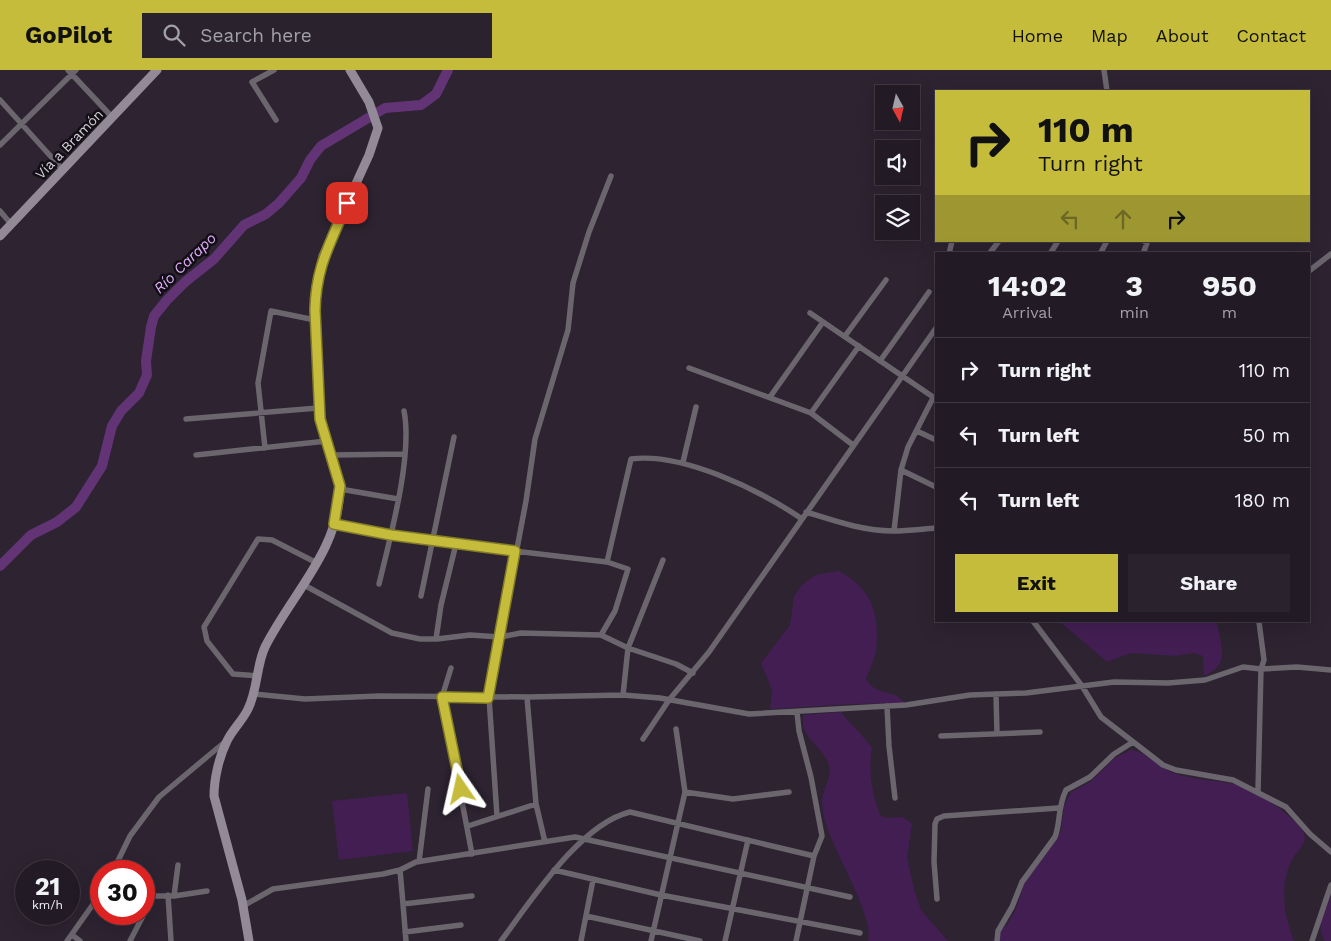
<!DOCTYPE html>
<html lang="en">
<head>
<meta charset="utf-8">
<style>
	:root { --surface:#221a25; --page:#2a232d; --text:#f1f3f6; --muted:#a2a1a7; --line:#3f3842; --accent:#c6bc3c }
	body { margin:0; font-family:"Work Sans",sans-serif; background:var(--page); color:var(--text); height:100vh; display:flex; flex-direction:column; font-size:19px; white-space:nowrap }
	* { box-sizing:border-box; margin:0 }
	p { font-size:16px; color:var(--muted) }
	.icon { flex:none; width:28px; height:28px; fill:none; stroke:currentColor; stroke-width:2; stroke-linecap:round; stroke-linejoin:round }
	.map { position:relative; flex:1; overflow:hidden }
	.sheet { position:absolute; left:935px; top:182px; width:375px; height:370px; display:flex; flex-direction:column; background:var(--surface); border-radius:0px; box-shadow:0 5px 20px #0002,0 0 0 1px var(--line) }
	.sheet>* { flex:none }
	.guide { position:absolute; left:935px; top:20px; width:375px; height:152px; border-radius:0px; box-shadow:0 5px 20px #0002,0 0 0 1px var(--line); background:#c6bc3c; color:#111; overflow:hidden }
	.needle { width:32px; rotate:172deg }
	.tools { position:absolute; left:875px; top:15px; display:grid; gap:10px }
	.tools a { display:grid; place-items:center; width:45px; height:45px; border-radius:0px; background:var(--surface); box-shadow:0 5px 20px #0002,0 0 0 1px var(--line); font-size:25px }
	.speed { position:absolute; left:15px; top:790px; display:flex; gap:10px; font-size:25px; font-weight:700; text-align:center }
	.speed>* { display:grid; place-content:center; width:65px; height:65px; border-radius:50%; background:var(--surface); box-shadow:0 5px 20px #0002,0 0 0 1px var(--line); line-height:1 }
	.speed small { font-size:12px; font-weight:400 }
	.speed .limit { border:8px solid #d22; background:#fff; color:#111 }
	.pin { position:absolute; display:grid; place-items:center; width:42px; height:42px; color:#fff; margin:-21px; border-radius:10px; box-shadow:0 2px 8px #0006 }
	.me { position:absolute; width:55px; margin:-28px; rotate:349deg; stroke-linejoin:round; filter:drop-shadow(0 0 4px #0008) }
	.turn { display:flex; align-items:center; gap:18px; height:105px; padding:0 20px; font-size:22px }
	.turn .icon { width:65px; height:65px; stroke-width:2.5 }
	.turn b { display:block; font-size:35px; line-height:42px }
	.lanes { display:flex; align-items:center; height:48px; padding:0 20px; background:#0003; justify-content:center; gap:25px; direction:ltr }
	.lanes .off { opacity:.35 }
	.eta { display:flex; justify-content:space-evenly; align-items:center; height:85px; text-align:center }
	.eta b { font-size:30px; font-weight:700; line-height:35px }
	.cta { display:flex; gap:10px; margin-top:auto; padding:10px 20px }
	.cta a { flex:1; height:58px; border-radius:0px; background:var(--accent); color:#111; font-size:20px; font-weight:700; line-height:58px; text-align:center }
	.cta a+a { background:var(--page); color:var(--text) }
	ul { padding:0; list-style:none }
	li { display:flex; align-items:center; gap:15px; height:65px; padding:0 20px; border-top:1px solid var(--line) }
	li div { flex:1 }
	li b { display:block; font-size:19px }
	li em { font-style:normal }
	header { display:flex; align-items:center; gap:30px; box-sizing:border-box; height:70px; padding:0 25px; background:var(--accent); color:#111 }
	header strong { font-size:24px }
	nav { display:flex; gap:28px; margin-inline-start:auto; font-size:18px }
	.search { width:350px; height:45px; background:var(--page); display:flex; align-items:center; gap:12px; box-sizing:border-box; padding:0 18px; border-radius:0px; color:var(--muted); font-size:19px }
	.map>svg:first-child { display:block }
	.green { fill:#431e53 }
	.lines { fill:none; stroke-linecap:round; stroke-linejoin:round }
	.river { stroke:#623476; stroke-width:10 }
	.street { stroke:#6b666e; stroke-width:5.5 }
	.secondary { stroke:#928a96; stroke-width:9 }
	.route-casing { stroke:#817a27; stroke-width:12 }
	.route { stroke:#c6bc3c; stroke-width:9 }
	.labels { text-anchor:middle; stroke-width:5; stroke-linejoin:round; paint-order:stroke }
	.street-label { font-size:14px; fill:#d6d0d9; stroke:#120e15 }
	.water-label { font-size:15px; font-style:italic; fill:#e0adf9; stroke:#120e15 }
</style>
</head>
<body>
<header>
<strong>GoPilot</strong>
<div class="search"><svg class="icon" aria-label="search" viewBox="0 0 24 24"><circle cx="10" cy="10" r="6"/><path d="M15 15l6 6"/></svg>Search here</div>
<nav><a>Home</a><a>Map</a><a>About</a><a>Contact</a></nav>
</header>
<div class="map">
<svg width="1331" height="871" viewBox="0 0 1331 871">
	<rect width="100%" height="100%" fill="#2d2331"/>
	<path class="green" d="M839,501C872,519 880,543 876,580C875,589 869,600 866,609C878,628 892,617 905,633L852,634L770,639L772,620L761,593L790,555L794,527L801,516L815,505Z
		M1059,551H1217C1220,575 1232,594 1204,606L1203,586L1194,583L1175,586L1131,583L1107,592Z
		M841,642C851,656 863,664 872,678C868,699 872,727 881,746L888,748L903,747L912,754L907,788L914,819L921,840L948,871H868C875,849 835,783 827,757C824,749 822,739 822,731C823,717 835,704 827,690C818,673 800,667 803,645Z
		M1131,680C1145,681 1159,698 1174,703C1192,710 1214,710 1234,714C1251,717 1279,737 1292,749C1297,754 1304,760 1305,767C1305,776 1296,782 1292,790C1279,814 1284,846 1294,871H992L1008,853L1016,839L1024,814L1057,769L1061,761L1064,736L1071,722L1090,712L1115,688Z
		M407,723L413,781L339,790L332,731Z
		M1331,825V871H1325C1314,855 1326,842 1331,825Z"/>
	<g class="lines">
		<path class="river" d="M0,496L31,465L57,452L76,437L102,396L112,356L121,341L139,323L147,305L146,291L151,257L154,246L167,230L185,212L214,189L244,155L266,144L279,133L301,108L310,90L321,76L385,38L421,35L436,24L448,0"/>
		<path class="street" d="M68,0L113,48
			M274,0L252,12L276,50
			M1104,0L1107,21
			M0,30L63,100
			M0,75L76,0
			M0,141L11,154
			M949,184L952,171
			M989,184L999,171
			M1050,184L1058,171
			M1100,184L1107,171
			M1143,184L1147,173L1144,171
			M1309,201L1331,184
			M810,243L936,329
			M845,266L886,210
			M880,291L929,222
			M689,298L811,343L853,375
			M770,327L823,252
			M811,343L859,276
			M186,349L318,338
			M917,361L936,370
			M265,378L258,313L271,241L315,250
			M196,385L327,371
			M332,385L405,384
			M683,392L696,337
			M901,400L936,417
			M340,419L398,429
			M806,442C835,451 863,461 893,461C908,461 922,459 936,458
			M334,454L456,474L607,492L628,499L615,541L601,565
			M894,461L901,400L908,377L933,328
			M607,492L631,389C682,382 760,420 802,449
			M379,514C390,468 413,386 404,341
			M304,515L392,563L420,569H437L470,565L500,567L521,563L601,565L628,578L676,594L693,603
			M421,526L454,367
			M1033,551L1082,616L1101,647L1163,695L1176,700L1233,710L1286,737L1310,764L1331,782
			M436,569L441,535L456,474
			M451,598L442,627L472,784
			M258,606L233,604L207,571L204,557L258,469L272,470L317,493
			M254,624L305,629L379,626L528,627L623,625L660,628L749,644L906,635L970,625L1026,623L1114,612L1168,613L1205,610L1243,597L1261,599L1297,597L1331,600
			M996,624L997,664
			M623,625L628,578L663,490
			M527,627L536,734L545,772
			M887,636L889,676L895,728
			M941,666L1040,662
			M643,669L669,630L709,582L936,258
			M1258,721L1261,599L1264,590L1259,552
			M685,722L733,729L789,722
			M497,746L489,627L526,431L535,369L568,260L573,213L589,162L611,106
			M468,756L536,734
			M419,792L428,719
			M400,800L403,834
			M554,800L661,825L860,863
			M113,801L130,766L159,727L226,671
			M168,825L171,871
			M144,826H174L178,795
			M174,826L207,821
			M937,829L934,792L935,754L937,749L944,746L1058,738
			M243,836L273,819L383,804L400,800L416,792L575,767L850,827
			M586,846L700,871
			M405,862L461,855
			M72,865L80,871
			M67,871L101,823
			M130,871L145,842L147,826
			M406,871L403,834L472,826
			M501,871C531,831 580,754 630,742L814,786
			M581,871L593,810
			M651,871L685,722L676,659
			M725,871L748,770
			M796,871L814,786L822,766L811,707L799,661L797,642
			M997,871L998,861L1012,837L1022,812L1055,767C1061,751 1057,739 1066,720L1090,707L1114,684L1133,672
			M1312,871L1331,815"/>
		<path class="secondary" d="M0,166L157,0
			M249,871L242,830L214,726C214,709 219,687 227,671C232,660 243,650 248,639C258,619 256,596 265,577C292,523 340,480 340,416L320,349L315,240V224L323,186L369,85L378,58L369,32L350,0"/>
	</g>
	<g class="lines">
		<g class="route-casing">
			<path id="route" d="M347,133C331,173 316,195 315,240L320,349L340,416L334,454L391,465L515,481L488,628L442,627L461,719"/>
		</g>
		<use href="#route" class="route"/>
	</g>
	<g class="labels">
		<g class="street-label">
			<text transform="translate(69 74) rotate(-46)" y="5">Vía a Bramón</text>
		</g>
		<g class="water-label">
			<text transform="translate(185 193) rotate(-44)" y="5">Río Carapo</text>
		</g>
	</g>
</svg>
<div class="tools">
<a><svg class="needle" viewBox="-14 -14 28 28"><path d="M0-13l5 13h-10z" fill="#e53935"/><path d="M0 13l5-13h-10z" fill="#a2a1a7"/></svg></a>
<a><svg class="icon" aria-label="sound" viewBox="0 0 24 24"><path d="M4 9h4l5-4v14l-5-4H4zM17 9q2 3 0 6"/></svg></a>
<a><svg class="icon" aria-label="layers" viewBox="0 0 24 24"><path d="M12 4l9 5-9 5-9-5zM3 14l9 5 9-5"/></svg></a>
</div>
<div class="speed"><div>21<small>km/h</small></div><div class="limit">30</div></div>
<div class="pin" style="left:347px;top:133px;background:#d93025"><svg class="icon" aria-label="arrive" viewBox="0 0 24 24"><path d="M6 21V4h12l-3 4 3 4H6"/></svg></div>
<svg class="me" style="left:461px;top:719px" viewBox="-20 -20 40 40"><path d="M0-17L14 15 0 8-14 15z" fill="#c6bc3c" stroke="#fff" stroke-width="4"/></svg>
<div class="guide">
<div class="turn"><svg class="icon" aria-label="right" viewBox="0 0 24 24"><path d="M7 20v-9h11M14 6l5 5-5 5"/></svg><div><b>110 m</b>Turn right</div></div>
<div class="lanes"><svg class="icon off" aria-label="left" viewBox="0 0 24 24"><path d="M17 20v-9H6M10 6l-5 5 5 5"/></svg><svg class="icon off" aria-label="ahead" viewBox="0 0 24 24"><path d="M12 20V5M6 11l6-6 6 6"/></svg><svg class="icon" aria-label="right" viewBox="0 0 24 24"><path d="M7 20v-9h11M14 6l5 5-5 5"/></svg></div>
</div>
<section class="sheet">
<div class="eta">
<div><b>14:02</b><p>Arrival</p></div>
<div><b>3</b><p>min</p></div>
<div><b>950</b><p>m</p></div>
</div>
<ul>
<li><svg class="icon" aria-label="right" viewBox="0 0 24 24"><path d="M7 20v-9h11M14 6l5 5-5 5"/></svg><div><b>Turn right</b></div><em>110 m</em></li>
<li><svg class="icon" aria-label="left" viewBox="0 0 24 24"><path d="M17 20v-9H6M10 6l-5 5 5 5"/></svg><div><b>Turn left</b></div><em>50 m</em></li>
<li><svg class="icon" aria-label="left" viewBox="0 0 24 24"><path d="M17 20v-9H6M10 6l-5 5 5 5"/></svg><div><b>Turn left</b></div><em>180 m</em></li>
</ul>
<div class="cta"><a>Exit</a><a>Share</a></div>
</section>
</div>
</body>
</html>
